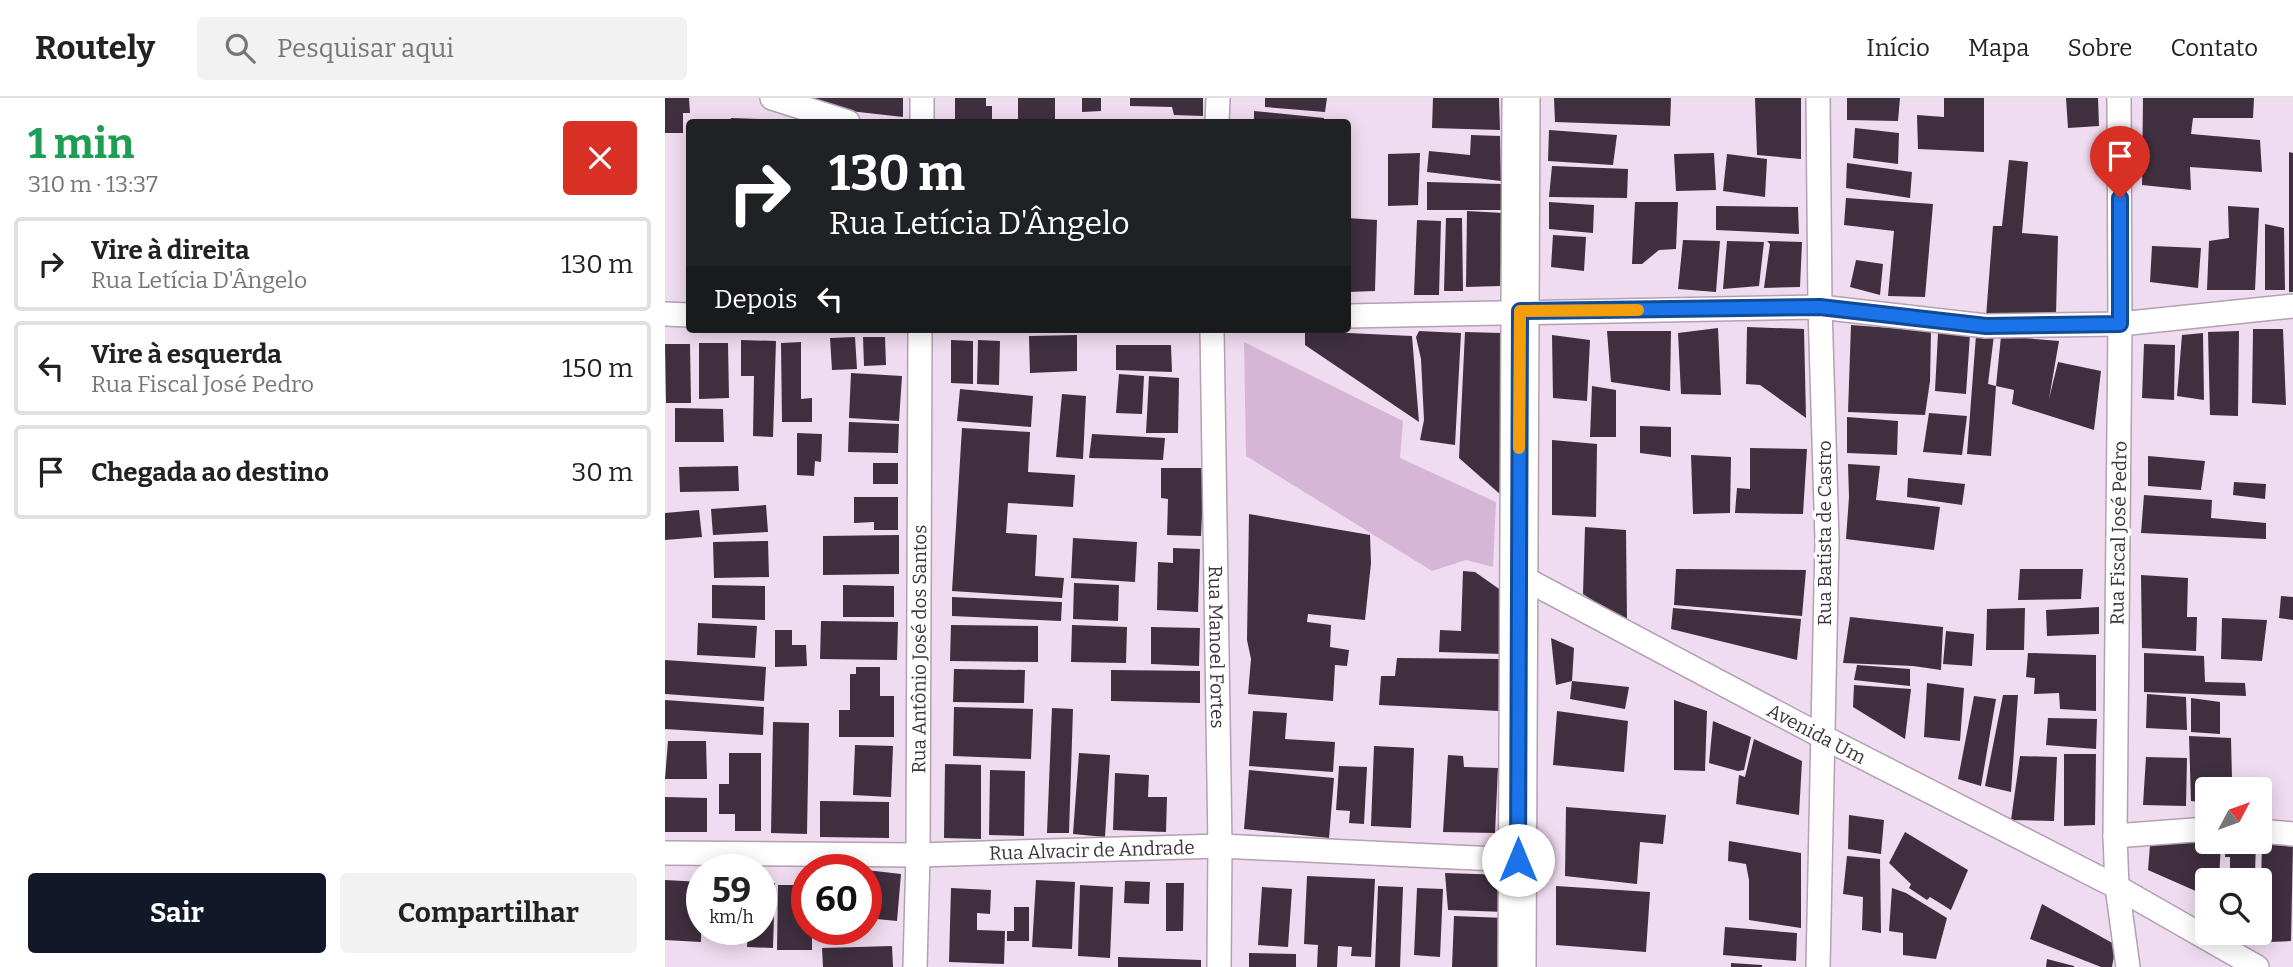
<!DOCTYPE html>
<html lang="pt">
<head>
<meta charset="utf-8">
<style>
	:root { --surface:#fff; --page:#f2f2f2; --text:#222; --muted:#767676; --line:#e0e0e0; --accent:#111827 }
	body { margin:0; font-family:Bitter,serif; background:var(--page); color:var(--text); height:100vh; display:flex; flex-direction:column; font-size:26px; white-space:nowrap }
	* { box-sizing:border-box; margin:0 }
	p { font-size:23px; color:var(--muted) }
	.icon { flex:none; width:38px; height:38px; fill:none; stroke:currentColor; stroke-width:2; stroke-linecap:round; stroke-linejoin:round }
	.map { position:relative; flex:1; overflow:hidden }
	.sheet { display:flex; flex-direction:column; background:var(--surface); width:665px }
	.sheet>* { flex:none }
	.top-card { position:absolute; left:21px; top:21px; width:665px; height:214px; border-radius:7px; box-shadow:0 4px 18px #0003; background:#202124; color:#fff; overflow:hidden }
	.needle { width:46px; rotate:49deg }
	.buttons { position:absolute; left:1530px; top:679px; display:grid; gap:14px }
	.buttons a { display:grid; place-items:center; width:77px; height:77px; border-radius:7px; background:var(--surface); box-shadow:0 4px 18px #0003; font-size:35px }
	.speed { position:absolute; left:21px; top:756px; display:flex; gap:14px; font-size:35px; font-weight:700; text-align:center }
	.speed>* { display:grid; place-content:center; width:91px; height:91px; border-radius:50%; background:var(--surface); box-shadow:0 4px 18px #0003; line-height:1 }
	.speed small { font-size:18px; font-weight:400 }
	.speed .limit { border:10px solid #d22; background:#fff; color:#111 }
	.pin { position:absolute; display:grid; place-items:center; width:60px; height:60px; color:#fff; margin:-72px -30px; border-radius:50% 50% 50% 0; rotate:-45deg; box-shadow:0 0 7px #0007 }
	.pin .icon { rotate:45deg }
	.me { position:absolute; width:77px; margin:-38px; rotate:0deg; stroke-linejoin:round; filter:drop-shadow(0 0 5px #0008) }
	.turn { display:flex; align-items:center; gap:24px; height:147px; padding:0 28px; font-size:32px }
	.turn .icon { width:91px; height:91px; stroke-width:2.5 }
	.turn b { display:block; font-size:49px; line-height:60px }
	.then { display:flex; align-items:center; height:66px; padding:0 28px; background:#0003; gap:14px; font-size:26px }
	.round { display:grid; place-items:center; flex:none; width:74px; height:74px; border-radius:7px; background:var(--page) }
	.overview { display:flex; align-items:center; justify-content:space-between; height:119px; padding:0 28px }
	h1 { font-size:42px; font-weight:700; line-height:52px; color:#1e9e55 }
	.primary-button { display:flex; gap:14px; margin-top:auto; padding:14px 28px }
	.primary-button a { flex:1; height:80px; border-radius:7px; background:var(--accent); color:#fff; font-size:28px; font-weight:700; line-height:80px; text-align:center }
	.primary-button a+a { background:var(--page); color:var(--text) }
	ul { padding:0; list-style:none }
	li { display:flex; align-items:center; gap:21px; height:94px; margin:0 14px 10px; padding:0 14px; border:4px solid var(--line); border-radius:7px }
	li div { flex:1 }
	li b { display:block; font-size:26px }
	li em { font-style:normal }
	header { display:flex; align-items:center; gap:42px; box-sizing:border-box; height:98px; padding:0 35px; background:var(--surface); border-bottom:2px solid var(--line) }
	header strong { font-size:33px }
	nav { display:flex; gap:38px; margin-inline-start:auto; font-size:24px }
	.search { width:490px; height:63px; background:var(--page); display:flex; align-items:center; gap:18px; box-sizing:border-box; padding:0 24px; border-radius:7px; color:var(--muted); font-size:26px }
	main { display:flex; flex:1; min-height:0 }
	.map>svg:first-child { display:block }
	.green { fill:#d6b6d6 }
	.building { fill:#3f2f3f }
	.lines { fill:none; stroke-linecap:round; stroke-linejoin:round }
	.minor-casing { stroke:#b3a0b3; stroke-width:26 }
	.primary-casing { stroke:#b3a0b3; stroke-width:40 }
	.minor { stroke:#fff; stroke-width:23 }
	.primary { stroke:#fff; stroke-width:37 }
	.route-casing { stroke:#114b97; stroke-width:18 }
	.route { stroke:#1a73e8; stroke-width:12 }
	.slow { stroke:#f59e0b; stroke-width:12 }
	.labels { text-anchor:middle; stroke-width:7; stroke-linejoin:round; paint-order:stroke }
	.street-label { font-size:19px; fill:#3d353d; stroke:#fff }
</style>
</head>
<body>
<header>
<strong>Routely</strong>
<div class="search"><svg class="icon" aria-label="search" viewBox="0 0 24 24"><circle cx="10" cy="10" r="6"/><path d="M15 15l6 6"/></svg>Pesquisar aqui</div>
<nav><a>Início</a><a>Mapa</a><a>Sobre</a><a>Contato</a></nav>
</header>
<main>
<section class="sheet">
<div class="overview"><div><h1>1 min</h1><p>310 m · 13:37</p></div><a class="round" style="background:#d93025;color:#fff"><svg class="icon" aria-label="close" viewBox="0 0 24 24"><path d="M6 6l12 12M18 6L6 18"/></svg></a></div>
<ul>
<li><svg class="icon" aria-label="right" viewBox="0 0 24 24"><path d="M7 20v-9h11M14 6l5 5-5 5"/></svg><div><b>Vire à direita</b><p>Rua Letícia D'Ângelo</p></div><em>130 m</em></li>
<li><svg class="icon" aria-label="left" viewBox="0 0 24 24"><path d="M17 20v-9H6M10 6l-5 5 5 5"/></svg><div><b>Vire à esquerda</b><p>Rua Fiscal José Pedro</p></div><em>150 m</em></li>
<li><svg class="icon" aria-label="arrive" viewBox="0 0 24 24"><path d="M6 21V4h12l-3 4 3 4H6"/></svg><div><b>Chegada ao destino</b></div><em>30 m</em></li>
</ul>
<div class="primary-button"><a>Sair</a><a>Compartilhar</a></div>
</section>
<div class="map">
<svg width="1628" height="869" viewBox="0 0 1628 869">
	<rect width="100%" height="100%" fill="#f0dcf0"/>
	<path class="green" d="M579,244L738,323L735,360L831,404L828,469L801,462L767,473L581,358Z"/>
	<path class="building" d="M0,0H24L25,15H18V35H0Z
		M138,0H238V19L158,10Z
		M290,0H321V8H327V24H290Z
		M353,0H390V24H353Z
		M417,0H436V13L417,14Z
		M465,0H538V18L509,17L507,9L465,8Z
		M600,0H662L660,14L600,9Z
		M768,0H834L835,32L767,30Z
		M889,0H1006L1005,28L890,24Z
		M1090,0H1136V61L1092,57Z
		M1182,0H1235L1233,23L1182,22Z
		M1279,0H1319V54L1253,51L1252,17L1279,19Z
		M1401,0H1433L1434,28L1403,30Z
		M1478,0H1589L1588,20H1528L1526,36L1595,42L1597,74L1525,69L1526,92L1477,87Z
		M589,13L659,20V24H589Z
		M66,20L93,21V24H65Z
		M1190,30L1234,35L1233,66L1188,60Z
		M884,32L952,37L948,67L883,63Z
		M806,37L835,38L836,83L762,74L764,53L805,57Z
		M1624,54L1628,55V194H1624Z
		M755,55L753,107L723,108V56Z
		M1049,55L1051,92L1011,93L1009,56Z
		M1062,56L1102,61L1100,99L1058,93Z
		M1344,62L1363,64L1357,135L1393,138L1391,217L1321,219L1328,128H1337Z
		M1182,65L1247,74L1245,100L1181,90Z
		M887,68L963,71L962,100L884,99Z
		M762,84L838,86L839,112H762Z
		M1181,100L1268,106L1260,199L1223,198L1229,133L1179,127Z
		M884,104L929,107L928,135L884,131Z
		M970,104H1013L1011,151L994,152L977,166H967Z
		M1051,108L1133,109L1134,136L1051,132Z
		M1563,108L1594,110L1590,192H1542L1544,143L1564,140Z
		M802,113L838,115L835,188L801,189Z
		M682,120L712,122L710,193L682,194Z
		M781,120H797L798,193H779Z
		M752,122L776,123L774,197H749Z
		M1600,126L1619,130L1620,192H1600Z
		M888,137L921,139L919,173L886,169Z
		M1018,142L1055,143L1051,194L1013,191Z
		M1062,143L1099,144L1094,188L1058,191Z
		M1102,143L1137,144L1135,189L1099,190L1105,146Z
		M1487,148L1536,150L1533,190L1485,184Z
		M1191,162L1218,166L1215,197L1185,189Z
		M1186,227L1266,233L1265,283L1260,317L1183,314Z
		M1082,229L1139,231L1141,320L1095,287L1081,286Z
		M1053,230L1056,297L1016,296L1013,235Z
		M1588,231H1618L1621,307L1587,305Z
		M640,233L747,238L754,324L640,247Z
		M754,233L796,235L790,347L755,342L759,322L756,261L751,239Z
		M942,233H1006L1005,293L946,284Z
		M1574,233L1573,318L1545,317L1543,234Z
		M800,234L837,235L836,397L794,360Z
		M1273,235L1305,236L1301,296L1270,293Z
		M1538,235L1539,302L1512,298L1517,237Z
		M412,237V273L365,275L364,238Z
		M887,237L925,242L922,303L888,300Z
		M1311,237H1329L1323,286L1331,288L1336,238L1394,243L1384,301L1393,264L1436,273L1429,332L1347,306L1349,292L1331,288L1326,358L1302,356Z
		M190,239L192,271L167,272L165,240Z
		M198,239H220L221,267L199,268Z
		M76,242L111,243L108,339L88,338L89,278H76Z
		M286,242L308,243V286L286,285Z
		M313,242L335,243L334,287L312,286Z
		M136,244V301L147,300V324H117L116,245Z
		M34,245H63L64,300L34,301Z
		M0,246H25L26,305H1Z
		M1479,246L1510,247L1509,302L1477,300Z
		M451,247H506L507,274L451,272Z
		M186,275L237,278L234,323L184,320Z
		M454,276L479,278L477,316L451,315Z
		M484,278L514,280L513,335H481Z
		M927,288L951,292V339H925Z
		M295,291L368,298L366,329L292,323Z
		M397,296L421,298L418,361L391,359Z
		M10,310L58,311L59,344H10Z
		M1264,315L1302,318L1297,357L1258,354Z
		M1182,319L1233,323L1232,357L1182,355Z
		M184,324L234,326L233,355L183,354Z
		M975,328L1006,329V359L975,355Z
		M297,330L365,334L363,374L410,377L408,409L343,405L341,435L372,437L370,478L399,480L397,500L287,493Z
		M132,335L157,336L156,364L150,363L149,378L132,377Z
		M427,336L500,340L498,362L424,360Z
		M887,342L932,346L931,419L887,417Z
		M1085,350L1142,351L1138,416L1070,415L1072,390L1085,391Z
		M1026,357L1066,359L1065,415L1028,416Z
		M1483,358L1540,363L1536,392L1483,388Z
		M208,365H233V386H208Z
		M1183,366L1215,368L1211,402L1275,409L1269,452L1181,441L1184,399Z
		M73,368L74,393L15,394L14,369Z
		M496,370H539L536,438L502,437L503,401L496,400Z
		M1243,380L1300,386L1297,407L1242,399Z
		M1569,384L1601,386L1600,401L1568,397Z
		M1479,397L1547,402L1546,420L1601,425V441L1476,435Z
		M189,399H233V432H209V424L189,425Z
		M101,407L103,434L48,437L46,411Z
		M34,412L37,439L0,442V415Z
		M584,416L705,437L706,465L700,522L643,516L642,524L666,527L665,549L684,552L682,568L670,567L668,603L583,596L586,561L582,542Z
		M920,429L961,432L962,525L918,496Z
		M234,437V476L158,477V438Z
		M408,440L472,444L470,484L406,480Z
		M103,443L104,479L49,480L48,444Z
		M508,450L535,451L533,514L492,512L493,464L508,465Z
		M1011,471L1141,472L1137,518L1009,507Z
		M1355,471H1418L1416,501L1353,502Z
		M798,473L810,474L837,493L838,556L774,554L775,532L796,533Z
		M1476,477L1523,480L1522,519H1532L1531,553L1477,550Z
		M409,485L454,487L453,523L408,521Z
		M47,487L100,488V522L47,520Z
		M178,487L229,488V519H178Z
		M1616,498L1628,499V522L1614,520Z
		M287,499L397,504L396,523L287,518Z
		M1434,509V536L1382,538L1381,512Z
		M1008,510L1136,521L1132,562L1006,531Z
		M1360,510L1359,552H1321L1322,511Z
		M1185,519L1278,529L1276,572L1248,568L1178,565Z
		M1557,520L1602,522L1597,563L1556,561Z
		M156,523L233,524L232,562L155,561Z
		M33,525L92,528L90,560L32,557Z
		M286,527L373,528V564L285,563Z
		M407,527L462,529L461,565L406,564Z
		M486,529L535,530L534,568L486,566Z
		M110,532H127V547H141L142,568L110,569Z
		M1281,533L1309,536L1307,568L1278,566Z
		M886,540L909,550L907,583L891,587Z
		M1363,555L1431,557V613L1395,611L1394,595L1369,596L1370,580L1361,579Z
		M1479,555L1539,558L1540,584L1580,585L1581,598L1479,594Z
		M732,560L837,561L834,613L714,607L716,578H730Z
		M0,562L101,569L99,603L0,596Z
		M1192,567L1245,571V588L1189,582Z
		M191,569H215V598H229V639H174V612H185V576H191Z
		M289,571L360,572L359,605L288,604Z
		M446,572L535,573V605L446,603Z
		M907,583L964,589L960,611L905,601Z
		M1262,585L1299,590L1295,643L1259,639Z
		M1189,587L1246,591L1240,641L1188,609Z
		M1482,596L1521,599L1522,632L1481,630Z
		M1338,597H1353L1346,694L1320,688Z
		M1309,598L1331,601L1316,688L1293,681Z
		M1526,600L1555,604V636L1526,634Z
		M0,602L99,609L98,637L0,631Z
		M1009,602L1042,613L1040,673L1009,672Z
		M289,609L368,611L366,661L288,658Z
		M387,610L408,611L404,735H382Z
		M588,613L622,615L620,641L670,644L668,674L584,668Z
		M892,613L963,623L959,674L888,667Z
		M1383,620L1432,621L1431,651L1381,647Z
		M1048,623L1086,639L1079,672L1073,673L1044,665Z
		M108,624L144,625L142,736L106,735Z
		M1524,638L1566,640L1567,681L1584,682V691H1542V705L1526,703Z
		M1089,641L1137,663L1134,717L1071,706L1074,677L1080,679Z
		M3,643H41L42,681H0Z
		M190,647L228,648L226,699L188,697Z
		M709,648L749,650L746,730L706,728Z
		M64,655H96V733H70V716H54V686H64Z
		M414,655L445,657L440,739L408,736Z
		M1399,656H1431L1430,727L1399,728Z
		M783,657L798,658L799,669L833,670L830,735L778,734Z
		M1355,658L1392,659L1389,723L1346,722Z
		M1481,659L1522,660L1521,708L1478,707Z
		M280,666L316,667V741L279,740Z
		M674,668L702,669L699,726L684,725L685,713L671,712Z
		M325,672L360,673L359,738L324,737Z
		M584,672L669,680L664,740L579,731Z
		M450,675L484,677L483,699H502L501,734L448,732Z
		M0,699L42,700V734H0Z
		M155,703L224,704V740L155,739Z
		M901,709L1001,717L998,746L975,744L972,786L900,778Z
		M1184,717L1219,722L1216,756L1183,751Z
		M1240,734L1303,772L1286,812L1265,799L1262,802L1244,790L1246,786L1224,765Z
		M1542,742L1556,744L1554,782H1542V798L1483,772L1485,747Z
		M1064,743L1136,755V830L1084,822V782L1081,766L1063,763Z
		M1561,744H1591L1590,775L1565,773V759H1560Z
		M1628,746L1626,843L1604,844V803L1600,805V782L1596,783L1597,747Z
		M1182,758L1215,761L1216,835L1197,832L1198,799L1178,796Z
		M201,772L236,776L232,823L201,820Z
		M780,775L841,777V814L783,812Z
		M642,778L710,781L706,859L686,858L687,849L673,848L672,869H652L653,847L639,846Z
		M0,782L37,784L36,844L0,842Z
		M371,782L410,784L407,851L367,849Z
		M460,783L485,784L484,806L459,805Z
		M96,785H110L108,850L82,849L83,831H96Z
		M501,785H519L518,833H501Z
		M113,787H142V831H147V852H112Z
		M415,787L448,789L445,860L413,858Z
		M713,788L738,789L735,869H710Z
		M891,788L985,794L981,854L891,847Z
		M597,789L627,791L623,849L593,847Z
		M286,790L326,792L325,816L312,815V832L340,833L339,866L284,864Z
		M752,790L778,791L775,859L749,857Z
		M1227,790L1241,795L1282,820L1271,861L1238,857V835L1224,833Z
		M1377,806L1451,847L1447,869H1436L1365,841Z
		M349,809H364V843H342V833H349Z
		M789,818L840,820L838,869H787Z
		M1060,829L1132,835L1131,863L1058,857Z
		M48,831H71V841L48,840Z
		M153,831H182V837L153,836Z
		M227,848L228,869H158L157,850Z
		M584,855L631,856V869H584Z
		M453,859L536,862V869H453Z
		M1382,861L1409,868V869H1381Z
		M1066,865L1097,867V869H1066Z"/>
	<g class="lines">
		<g class="minor-casing">
			<g id="minor">
				<path d="M107,0L183,24"/>
				<path d="M1454,0L1455,226L1450,738L1452,789L1463,869"/>
				<path d="M257,24V0"/>
				<path d="M552,24L553,0"/>
				<path d="M0,216L24,217"/>
				<path d="M682,218L1155,209L1321,228L1455,226L1628,208"/>
				<path id="s1" d="M547,231L555,748L554,869"/>
				<path id="s2" d="M853,477L1158,639L1452,789L1592,869"/>
				<path d="M1594,733L1628,736"/>
				<path d="M1450,738L1542,731"/>
				<path id="s3" d="M0,755L253,757L555,748L853,762"/>
				<path id="s4" d="M250,869L253,757L255,231"/>
				<path d="M1153,869L1162,442L1155,209L1153,0"/>
			</g>
		</g>
		<g class="primary-casing">
			<path id="primary" d="M852,869L856,0"/>
		</g>
		<use href="#minor" class="minor"/>
		<use href="#primary" class="primary"/>
	</g>
	<g class="lines">
		<g class="route-casing">
			<path id="route" d="M853,762L855,213L1155,209L1321,228L1455,226V100"/>
		</g>
		<use href="#route" class="route"/>
		<path class="slow" d="M854,350L855,213L973,212"/>
	</g>
	<g class="labels">
		<g class="street-label">
			<text transform="translate(1159 435) rotate(-90)" y="7">Rua Batista de Castro</text>
			<text transform="translate(1453 435) rotate(-89)" y="7">Rua Fiscal José Pedro</text>
			<text dy="7" stroke="none"><textPath href="#s4" startOffset="318">Rua Antônio José dos Santos</textPath></text>
			<text dy="7" stroke="none"><textPath href="#s1" startOffset="318">Rua Manoel Fortes</textPath></text>
			<text dy="7" stroke="none"><textPath href="#s2" startOffset="338">Avenida Um</textPath></text>
			<text dy="7" stroke="none"><textPath href="#s3" startOffset="427">Rua Alvacir de Andrade</textPath></text>
		</g>
	</g>
</svg>
<div class="buttons">
<a><svg class="needle" viewBox="-14 -14 28 28"><path d="M0-13l5 13h-10z" fill="#e53935"/><path d="M0 13l5-13h-10z" fill="#767676"/></svg></a>
<a><svg class="icon" aria-label="search" viewBox="0 0 24 24"><circle cx="10" cy="10" r="6"/><path d="M15 15l6 6"/></svg></a>
</div>
<div class="speed"><div>59<small>km/h</small></div><div class="limit">60</div></div>
<div class="pin" style="left:1455px;top:100px;background:#d93025"><svg class="icon" aria-label="arrive" viewBox="0 0 24 24"><path d="M6 21V4h12l-3 4 3 4H6"/></svg></div>
<svg class="me" style="left:853px;top:762px" viewBox="-20 -20 40 40"><circle r="19" fill="#fff"/><path d="M0-13L10 11 0 6-10 11z" fill="#1a73e8"/></svg>
<div class="top-card">
<div class="turn"><svg class="icon" aria-label="right" viewBox="0 0 24 24"><path d="M7 20v-9h11M14 6l5 5-5 5"/></svg><div><b>130 m</b>Rua Letícia D'Ângelo</div></div>
<div class="then">Depois<svg class="icon" aria-label="left" viewBox="0 0 24 24"><path d="M17 20v-9H6M10 6l-5 5 5 5"/></svg></div>
</div>
</div>
</main>
</body>
</html>
